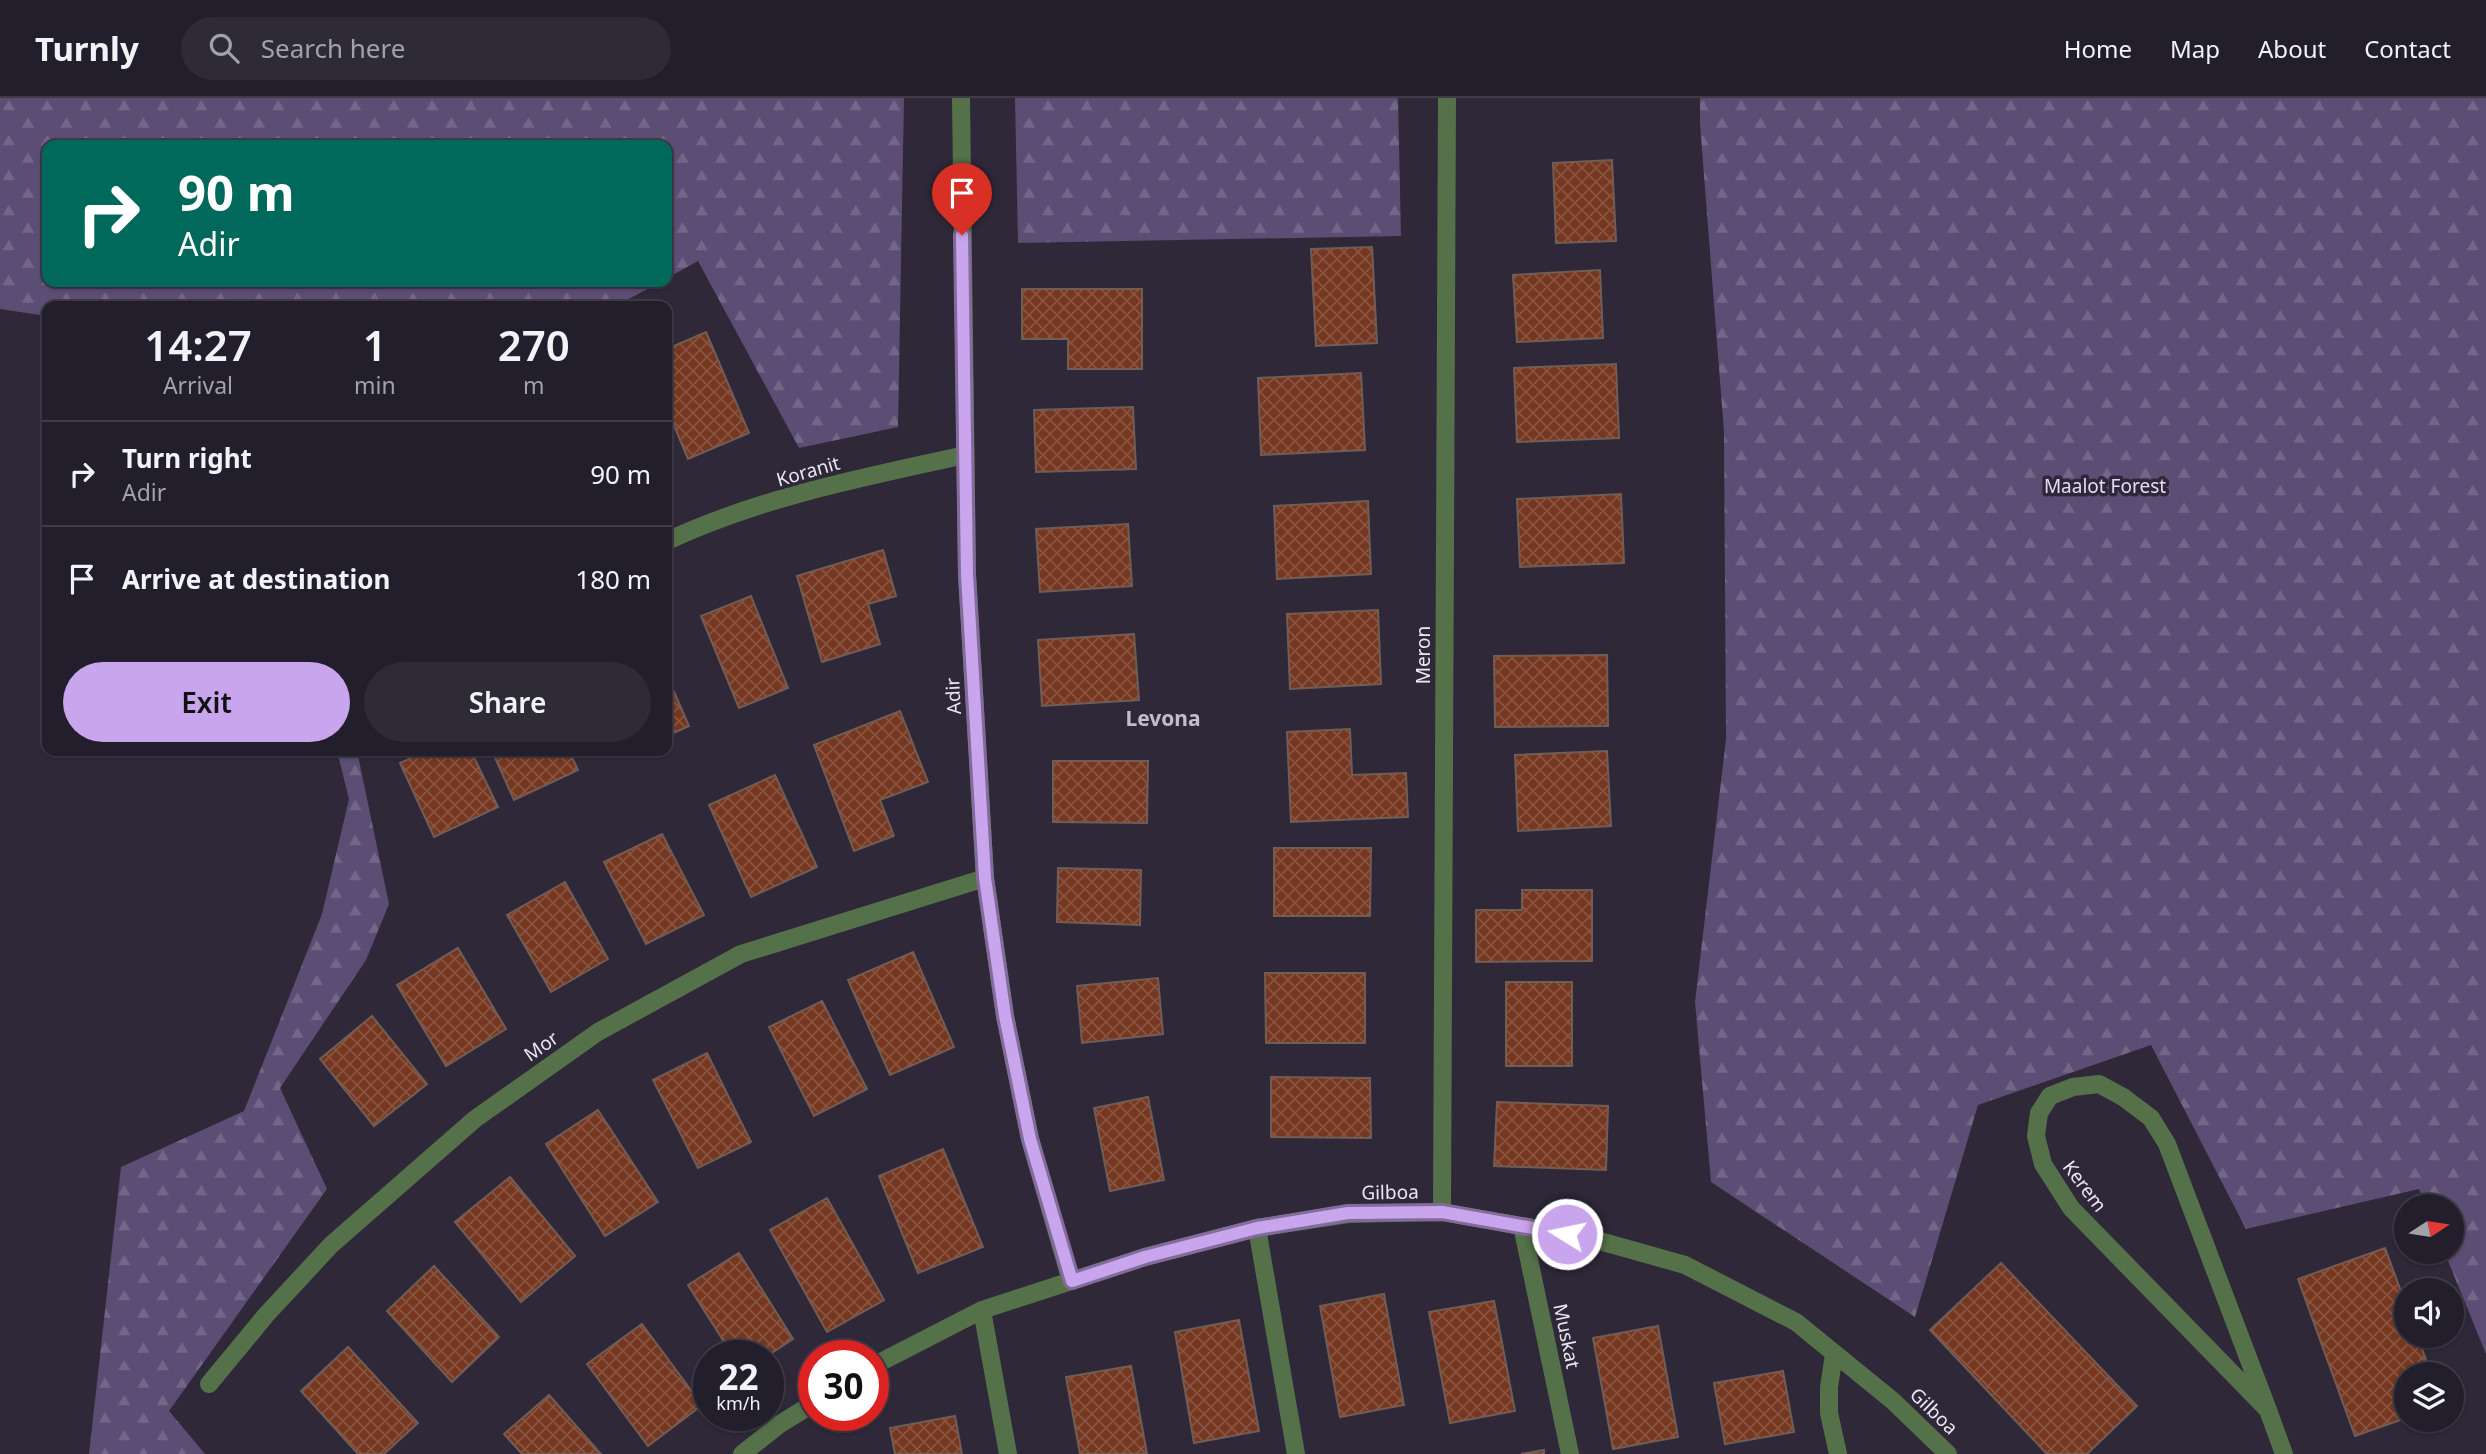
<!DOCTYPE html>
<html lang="en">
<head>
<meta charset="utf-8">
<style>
	:root { --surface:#221e2b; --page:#2e2b37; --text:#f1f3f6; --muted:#a2a2a9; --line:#3f3c47; --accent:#c9a5ee }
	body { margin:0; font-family:"Noto Sans",sans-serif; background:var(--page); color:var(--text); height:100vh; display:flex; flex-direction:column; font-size:26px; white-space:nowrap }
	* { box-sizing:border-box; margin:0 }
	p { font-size:23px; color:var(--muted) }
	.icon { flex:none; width:38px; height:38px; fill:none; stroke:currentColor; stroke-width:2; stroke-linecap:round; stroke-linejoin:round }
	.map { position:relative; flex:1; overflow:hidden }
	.side { position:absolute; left:42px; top:203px; width:630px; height:455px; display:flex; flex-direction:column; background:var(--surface); border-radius:14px; box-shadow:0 2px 5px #0004,0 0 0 2px var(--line) }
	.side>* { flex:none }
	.top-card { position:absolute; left:42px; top:42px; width:630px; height:147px; border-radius:14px; box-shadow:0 2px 5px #0004,0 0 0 2px var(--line); background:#00695c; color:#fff; overflow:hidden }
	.needle { width:46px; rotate:78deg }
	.tools { position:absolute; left:2394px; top:1096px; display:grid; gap:14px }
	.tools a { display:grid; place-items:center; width:70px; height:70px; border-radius:50%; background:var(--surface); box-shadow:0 2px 5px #0004,0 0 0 2px var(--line); font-size:35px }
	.speed { position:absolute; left:693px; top:1242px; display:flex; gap:14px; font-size:35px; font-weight:700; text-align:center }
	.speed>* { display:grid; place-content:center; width:91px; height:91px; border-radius:50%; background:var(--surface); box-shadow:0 2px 5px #0004,0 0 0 2px var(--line); line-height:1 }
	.speed small { font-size:18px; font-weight:400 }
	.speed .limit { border:10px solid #d22; background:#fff; color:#111 }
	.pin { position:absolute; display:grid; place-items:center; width:60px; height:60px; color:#fff; margin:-72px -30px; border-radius:50% 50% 50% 0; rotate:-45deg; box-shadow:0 0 7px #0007 }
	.pin .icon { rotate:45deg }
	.me { position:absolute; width:77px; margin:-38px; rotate:280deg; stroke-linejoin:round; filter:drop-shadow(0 0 5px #0008) }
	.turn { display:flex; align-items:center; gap:24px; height:147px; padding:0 21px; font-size:32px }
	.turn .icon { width:91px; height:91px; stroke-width:2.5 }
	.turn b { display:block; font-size:49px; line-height:60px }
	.eta { display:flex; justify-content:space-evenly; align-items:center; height:119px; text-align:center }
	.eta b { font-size:42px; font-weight:600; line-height:49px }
	.action { display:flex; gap:14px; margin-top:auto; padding:14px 21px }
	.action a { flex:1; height:80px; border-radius:42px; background:var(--accent); color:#111; font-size:28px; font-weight:600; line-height:80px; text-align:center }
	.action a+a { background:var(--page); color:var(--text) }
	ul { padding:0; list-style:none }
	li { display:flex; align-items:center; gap:21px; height:105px; padding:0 21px; border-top:2px solid var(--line) }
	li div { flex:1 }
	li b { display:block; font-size:26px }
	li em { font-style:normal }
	header { display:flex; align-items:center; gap:42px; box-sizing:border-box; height:98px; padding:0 35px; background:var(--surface); border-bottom:2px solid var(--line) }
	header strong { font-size:33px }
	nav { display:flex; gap:38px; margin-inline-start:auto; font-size:24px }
	.search { width:490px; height:63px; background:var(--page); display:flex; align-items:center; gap:18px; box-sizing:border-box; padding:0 24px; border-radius:38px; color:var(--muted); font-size:26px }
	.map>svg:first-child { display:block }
	.forest { fill:url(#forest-firs) }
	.building { fill:url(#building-cross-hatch); stroke:#725d55; stroke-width:2 }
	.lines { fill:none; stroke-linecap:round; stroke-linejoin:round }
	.minor { stroke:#557149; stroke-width:18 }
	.route-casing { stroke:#836b9b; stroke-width:18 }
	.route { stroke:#c9a5ee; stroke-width:12 }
	.labels { text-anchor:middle; stroke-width:7; stroke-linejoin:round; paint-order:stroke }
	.street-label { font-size:19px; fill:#eae6f1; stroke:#2e2839 }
	.park-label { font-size:19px; fill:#e5d9fc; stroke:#2e2839 }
	.neighbourhood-label { font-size:21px; font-weight:bold; fill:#c3bcd1; stroke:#2e2839 }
</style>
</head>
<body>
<header>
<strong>Turnly</strong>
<div class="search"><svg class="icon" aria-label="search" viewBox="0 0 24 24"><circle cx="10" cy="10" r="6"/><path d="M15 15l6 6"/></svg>Search here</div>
<nav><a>Home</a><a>Map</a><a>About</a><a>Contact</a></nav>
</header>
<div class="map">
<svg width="2486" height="1356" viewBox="0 0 2486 1356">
	<defs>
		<pattern id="forest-firs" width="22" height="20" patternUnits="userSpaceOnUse" patternTransform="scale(1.75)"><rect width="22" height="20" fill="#5b4d74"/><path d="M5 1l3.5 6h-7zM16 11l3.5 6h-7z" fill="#736788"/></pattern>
		<pattern id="building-cross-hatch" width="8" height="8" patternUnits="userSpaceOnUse" patternTransform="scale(1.75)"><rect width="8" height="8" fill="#753720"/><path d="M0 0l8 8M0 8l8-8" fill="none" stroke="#895441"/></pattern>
	</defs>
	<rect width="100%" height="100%" fill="#2e2839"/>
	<path class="forest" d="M0,0H904L898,329L799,350L698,163L667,180V47H47V184H660L616,208H47V218L0,211Z
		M1015,0H1398L1401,138L1018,145Z
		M1700,0H2486V1256L2444,1153H2452V1108H2426L2419,1091L2246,1131L2151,947L1978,1007L1915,1219L1711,1084L1695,904L1726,641L1724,334L1700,26Z
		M337,653H357L389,806L366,862L280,990L327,1091L169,1313L205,1356H89L121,1069L244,1013L322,816L349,701Z"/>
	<path class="building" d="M1612,62L1616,143L1556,145L1553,65Z
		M1372,149L1377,245L1316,248L1311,151Z
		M1600,172L1603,240L1517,244L1513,177Z
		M1022,191H1142V271H1068V241H1022Z
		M706,234L749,335L688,361L667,311V251Z
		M1616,266L1619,340L1517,344L1514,270Z
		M1361,275L1365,352L1261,357L1258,280Z
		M1133,309L1136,371L1036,374L1034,312Z
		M1621,396L1624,465L1520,469L1517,401Z
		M1368,403L1371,476L1277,481L1274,408Z
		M1128,426L1132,488L1040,494L1036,431Z
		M883,452L896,498L868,506L880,546L822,564L797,478Z
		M751,498L788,590L739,610L701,518Z
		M1378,512L1381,586L1290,591L1287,516Z
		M1134,536L1139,602L1042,608L1038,542Z
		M1607,557L1608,628L1495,629L1494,558Z
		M667,578L689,628L667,638Z
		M900,613L928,684L880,702L894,738L854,753L814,647Z
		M1350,631L1352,677L1406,675L1408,719L1291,724L1287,634Z
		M427,653H471L498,709L434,739L400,665Z
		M492,653H569L578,672L514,702Z
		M1607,653L1611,728L1518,733L1515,657Z
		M1053,663H1148L1147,725L1053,724Z
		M775,677L817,769L751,799L709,707Z
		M662,736L704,817L646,846L604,764Z
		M1274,750H1371L1370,818H1274Z
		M1058,770L1141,772L1140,827L1057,824Z
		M565,784L608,861L551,894L507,817Z
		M1522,792H1592V863L1476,864V812H1522Z
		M458,850L506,931L446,968L397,887Z
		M913,854L954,949L890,977L848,882Z
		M1265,875H1365V945H1266Z
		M1158,880L1163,936L1082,945L1077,888Z
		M1506,884H1572V968H1506Z
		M822,903L867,991L814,1018L769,929Z
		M372,918L427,986L374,1028L320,961Z
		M707,955L751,1044L698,1070L653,982Z
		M1271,979L1370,980L1371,1040L1271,1039Z
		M1148,999L1164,1082L1110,1093L1094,1010Z
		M1497,1004L1608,1008L1606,1072L1494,1068Z
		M598,1012L658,1104L605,1138L546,1046Z
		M943,1051L983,1149L918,1175L879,1078Z
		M510,1079L575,1158L521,1204L455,1124Z
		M827,1100L884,1202L827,1234L770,1132Z
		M2385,1150L2406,1207V1237H2417L2431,1276H2406V1320L2355,1338L2298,1181Z
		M739,1155L793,1241L767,1258H733L688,1187Z
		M2001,1165L2137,1308L2087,1356H2047L1930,1232Z
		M434,1168L499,1239L452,1284L387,1213Z
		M1384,1196L1404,1307L1340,1319L1320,1208Z
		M1494,1203L1515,1313L1450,1325L1429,1214Z
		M1239,1222L1259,1333L1194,1345L1175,1234Z
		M642,1226L702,1307L648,1348L587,1266Z
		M1658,1228L1678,1339L1613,1351L1593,1240Z
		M348,1249L418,1325L384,1356H358L301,1293Z
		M1131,1268L1147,1356H1080L1066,1279Z
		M1783,1273L1794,1334L1725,1346L1714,1285Z
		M549,1297L601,1356H522L504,1336Z
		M955,1318L962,1356H895L890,1330Z
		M1544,1352V1356H1521Z"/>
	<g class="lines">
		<path class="minor" d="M961,0L967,476L985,780L1005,918L1030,1041L1071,1183
			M667,443C761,399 865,379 965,357
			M1442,1114L1447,0
			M1522,1128L1570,1356
			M1257,1130L1296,1356
			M982,1212L1008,1356
			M1834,1256L1829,1289V1315L1838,1356
			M873,1268L982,1212L1145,1159L1257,1130L1348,1116L1442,1114L1589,1140L1685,1167L1796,1224L1893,1303L1948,1356
			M209,1286L266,1217L331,1147L475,1021L598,934L741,856L985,780
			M2268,1312L2071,1110L2043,1066L2036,1038L2039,1015L2050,998L2073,989L2099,986L2123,999L2151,1020L2167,1046L2268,1312L2284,1356
			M742,1356L780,1326L814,1305"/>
	</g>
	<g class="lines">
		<g class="route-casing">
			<path id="route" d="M962,137L967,477L985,780L1005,918L1030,1041L1072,1183L1145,1159L1257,1130L1348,1115L1442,1114L1567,1136"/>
		</g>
		<use href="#route" class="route"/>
	</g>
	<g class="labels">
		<g class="street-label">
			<text transform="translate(808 373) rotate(-16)" y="7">Koranit</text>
			<text transform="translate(1423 557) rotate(-90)" y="7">Meron</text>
			<text transform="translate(953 598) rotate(-93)" y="7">Adir</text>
			<text transform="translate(541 948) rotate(-35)" y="7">Mor</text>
			<text transform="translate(2085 1088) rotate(53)" y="7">Kerem</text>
			<text transform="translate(1390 1094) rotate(-1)" y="7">Gilboa</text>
			<text transform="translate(1567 1238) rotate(78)" y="7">Muskat</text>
			<text transform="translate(1934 1313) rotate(44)" y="7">Gilboa</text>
		</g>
		<g class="park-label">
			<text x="2105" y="395">Maalot Forest</text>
		</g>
		<g class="neighbourhood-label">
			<text x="1163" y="628">Levona</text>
		</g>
	</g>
</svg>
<div class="tools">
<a><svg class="needle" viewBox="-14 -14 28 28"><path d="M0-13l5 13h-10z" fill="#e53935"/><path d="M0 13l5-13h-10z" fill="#a2a2a9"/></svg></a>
<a><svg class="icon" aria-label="sound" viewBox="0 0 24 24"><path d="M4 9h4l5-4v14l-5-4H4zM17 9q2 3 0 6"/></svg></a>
<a><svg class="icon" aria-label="layers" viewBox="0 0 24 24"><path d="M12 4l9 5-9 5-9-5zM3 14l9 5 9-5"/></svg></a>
</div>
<div class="speed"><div>22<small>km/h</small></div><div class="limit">30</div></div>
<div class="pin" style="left:962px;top:137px;background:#d93025"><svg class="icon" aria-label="arrive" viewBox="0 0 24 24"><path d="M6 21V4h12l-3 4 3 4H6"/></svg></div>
<svg class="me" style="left:1567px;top:1136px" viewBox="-20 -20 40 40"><circle r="17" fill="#c9a5ee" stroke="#fff" stroke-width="3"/><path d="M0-11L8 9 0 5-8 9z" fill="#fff"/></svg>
<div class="top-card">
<div class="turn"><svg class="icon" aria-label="right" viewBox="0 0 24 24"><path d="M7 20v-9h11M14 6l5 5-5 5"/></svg><div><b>90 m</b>Adir</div></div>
</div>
<section class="side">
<div class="eta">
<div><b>14:27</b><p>Arrival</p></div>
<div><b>1</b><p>min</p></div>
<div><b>270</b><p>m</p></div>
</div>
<ul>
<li><svg class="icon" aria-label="right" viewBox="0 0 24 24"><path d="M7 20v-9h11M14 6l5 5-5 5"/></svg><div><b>Turn right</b><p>Adir</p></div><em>90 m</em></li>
<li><svg class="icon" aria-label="arrive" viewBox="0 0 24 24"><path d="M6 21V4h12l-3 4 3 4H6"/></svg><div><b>Arrive at destination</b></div><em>180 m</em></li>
</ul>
<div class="action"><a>Exit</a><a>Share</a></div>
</section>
</div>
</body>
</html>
